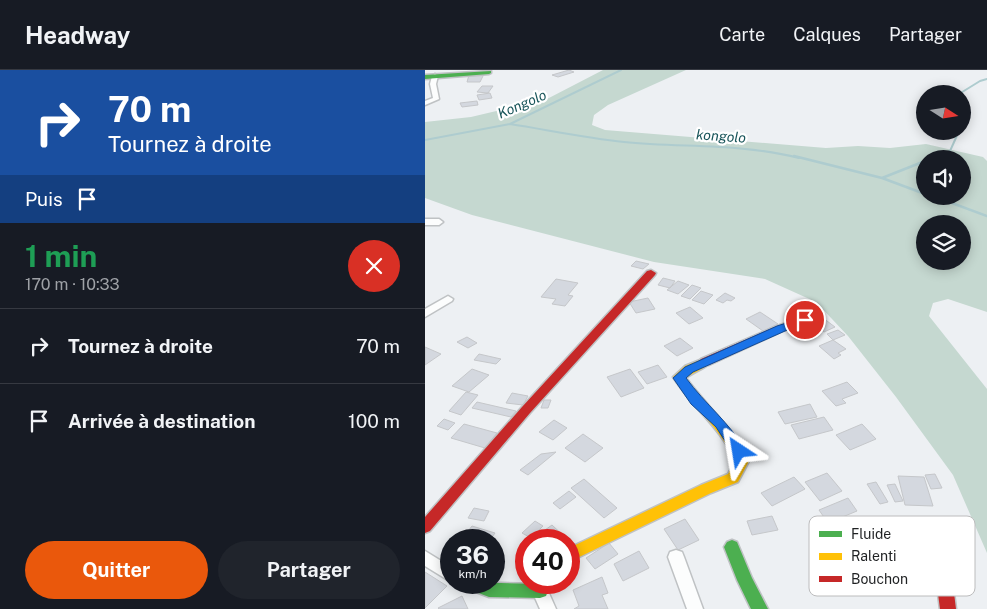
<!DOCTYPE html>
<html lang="fr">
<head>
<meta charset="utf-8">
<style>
	:root { --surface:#171b24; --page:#20242c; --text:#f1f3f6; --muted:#9ea1a6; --line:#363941; --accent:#ea580c }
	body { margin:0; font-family:"Public Sans",sans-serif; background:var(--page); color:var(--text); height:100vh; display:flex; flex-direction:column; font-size:19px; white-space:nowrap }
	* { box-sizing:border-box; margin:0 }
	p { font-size:16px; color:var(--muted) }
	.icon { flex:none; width:28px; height:28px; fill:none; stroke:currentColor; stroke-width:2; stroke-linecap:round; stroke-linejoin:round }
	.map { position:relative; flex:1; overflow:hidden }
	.panel { display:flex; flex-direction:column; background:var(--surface); width:425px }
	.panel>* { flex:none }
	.guide { background:#1a4fa0; color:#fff; overflow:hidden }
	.needle { width:32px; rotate:102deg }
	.tools { position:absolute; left:491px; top:15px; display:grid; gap:10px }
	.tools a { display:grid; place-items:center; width:55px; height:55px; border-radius:50%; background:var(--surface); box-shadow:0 2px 12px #0003; font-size:25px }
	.speed { position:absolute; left:15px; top:459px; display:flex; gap:10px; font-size:25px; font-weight:700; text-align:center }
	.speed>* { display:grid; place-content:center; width:65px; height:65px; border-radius:50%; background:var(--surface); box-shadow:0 2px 12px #0003; line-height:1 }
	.speed small { font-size:12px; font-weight:400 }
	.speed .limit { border:8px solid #d22; background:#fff; color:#111 }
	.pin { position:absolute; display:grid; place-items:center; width:42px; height:42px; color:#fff; margin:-21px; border:2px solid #fff; border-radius:50%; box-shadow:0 1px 5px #0007 }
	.me { position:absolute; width:55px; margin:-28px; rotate:327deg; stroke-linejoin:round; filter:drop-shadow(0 0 4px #0008) }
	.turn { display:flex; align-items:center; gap:18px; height:105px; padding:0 25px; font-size:22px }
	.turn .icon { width:65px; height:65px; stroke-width:2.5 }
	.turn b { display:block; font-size:35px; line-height:42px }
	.then { display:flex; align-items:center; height:48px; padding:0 25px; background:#0003; gap:10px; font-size:19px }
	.round { display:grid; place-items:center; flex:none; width:52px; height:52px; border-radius:26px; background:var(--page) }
	.head { display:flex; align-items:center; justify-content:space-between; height:85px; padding:0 25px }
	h1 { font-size:30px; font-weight:700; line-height:38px; color:#1e9e55 }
	.action { display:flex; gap:10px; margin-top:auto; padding:10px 25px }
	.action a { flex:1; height:58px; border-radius:30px; background:var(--accent); color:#fff; font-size:20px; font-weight:700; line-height:58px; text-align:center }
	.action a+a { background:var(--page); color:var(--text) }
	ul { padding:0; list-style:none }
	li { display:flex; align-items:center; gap:15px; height:75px; padding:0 25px; border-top:1px solid var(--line) }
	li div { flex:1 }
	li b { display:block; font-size:19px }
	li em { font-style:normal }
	header { display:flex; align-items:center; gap:30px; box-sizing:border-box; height:70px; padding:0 25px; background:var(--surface); border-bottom:1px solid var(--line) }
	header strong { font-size:24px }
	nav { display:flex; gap:28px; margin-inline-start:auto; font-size:18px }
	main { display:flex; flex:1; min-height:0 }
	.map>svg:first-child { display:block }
	.green { fill:#c5d8d0; fill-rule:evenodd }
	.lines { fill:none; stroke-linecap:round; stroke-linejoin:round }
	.stream-far1 { stroke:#aecccf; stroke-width:2 }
	.stream { stroke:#aecccf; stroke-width:2.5 }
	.building { fill:#d4d8df; stroke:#c5c7ca }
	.street-casing { stroke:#bfc2c4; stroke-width:3 }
	.fast-casing { stroke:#bfc2c4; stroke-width:3 }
	.slow-casing { stroke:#bfc2c4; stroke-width:3 }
	.jam-casing { stroke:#bfc2c4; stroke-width:3 }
	.street { fill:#fcfdfd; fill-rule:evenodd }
	.fast { fill:#4caf50; fill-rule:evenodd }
	.slow { fill:#ffc107; fill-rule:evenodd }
	.jam { fill:#c62828; fill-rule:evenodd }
	.route { fill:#1a73e8; stroke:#114b97 }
	.labels { text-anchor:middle; stroke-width:4.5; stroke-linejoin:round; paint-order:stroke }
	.far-water-label { font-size:14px; font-style:italic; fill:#19555a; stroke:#fff }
	.key { fill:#fff; stroke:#bcbcbd; stroke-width:1 }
	.key-label { font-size:14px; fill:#1f2123 }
</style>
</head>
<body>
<header>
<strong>Headway</strong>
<nav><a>Carte</a><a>Calques</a><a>Partager</a></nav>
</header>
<main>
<section class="panel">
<div class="guide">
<div class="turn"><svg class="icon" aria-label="right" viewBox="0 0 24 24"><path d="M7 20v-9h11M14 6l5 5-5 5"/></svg><div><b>70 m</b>Tournez à droite</div></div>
<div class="then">Puis<svg class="icon" aria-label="arrive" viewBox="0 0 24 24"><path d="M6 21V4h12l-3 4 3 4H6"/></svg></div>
</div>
<div class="head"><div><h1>1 min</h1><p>170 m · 10:33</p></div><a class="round" style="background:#d93025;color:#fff"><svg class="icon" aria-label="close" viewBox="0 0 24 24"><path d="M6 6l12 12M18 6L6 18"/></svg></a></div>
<ul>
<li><svg class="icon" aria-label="right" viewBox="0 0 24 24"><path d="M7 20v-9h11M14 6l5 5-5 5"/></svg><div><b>Tournez à droite</b></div><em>70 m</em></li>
<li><svg class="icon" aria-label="arrive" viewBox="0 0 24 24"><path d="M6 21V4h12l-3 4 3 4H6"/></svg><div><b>Arrivée à destination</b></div><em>100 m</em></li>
</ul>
<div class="action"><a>Quitter</a><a>Partager</a></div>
</section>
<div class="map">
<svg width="562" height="539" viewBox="0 0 562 539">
	<rect width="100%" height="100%" fill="#edf0f3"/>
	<path class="green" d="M178,0H261L183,35L169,45L167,55L180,60L401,78L433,76L465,78L501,74L558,87L562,91V242L523,229L508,233L504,246L562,319V483L528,405L471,327L423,266L391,232L340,209L229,192L47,145L0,128V52L46,47L122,29ZM500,89H538V126H500ZM500,154H538V191H500Z"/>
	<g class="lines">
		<path class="stream-far1" d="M534,24L555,11L562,9
			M85,54C123,60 161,68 199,72C257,78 316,73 374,88
			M0,70L85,54L196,0
			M508,88L525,81L534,61"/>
		<path class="stream" d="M369,86L457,108L500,124
			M505,89L512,86
			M457,108L500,91
			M508,126L562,146"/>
	</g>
	<path class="building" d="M144,0L149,2L133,7L127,5Z
		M59,4L55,12H42L44,5Z
		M57,16H68L63,23L52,22Z
		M65,23L67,28L54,30L52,25Z
		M52,31L53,35L37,37L35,33Z
		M211,191L224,194L218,199L206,196Z
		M238,208L250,211L245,218L233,215Z
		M131,209L153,213L143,225L148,226L140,236L127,234L131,229L116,227Z
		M253,211L264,215L253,224L242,220Z
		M267,215L276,218L265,229L256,226Z
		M276,221L288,225L279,234L267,230Z
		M300,223L310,228L306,231L302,230L298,233L291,230Z
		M223,228L230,239L211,243L204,232Z
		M265,237L278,248L264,254L251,243Z
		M335,242L353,254L338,261L321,249Z
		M398,248L410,257L399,262L387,253Z
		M413,260L420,265L408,270L402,264Z
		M42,267L52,273L43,278L32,272Z
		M255,268L268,278L252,286L239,276Z
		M408,270L421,279L413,283L416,285L409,289L394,276Z
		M0,277L16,284L0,295Z
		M54,284L76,289L71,294L49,290Z
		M233,295L242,307L222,314L213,302Z
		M47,299L64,305L44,322L27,316Z
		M205,299L219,318L196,327L182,307Z
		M422,312L433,323L417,329L421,333L411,336L397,321Z
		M41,322L53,325L36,345L24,341Z
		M87,323L103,326L98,335L81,333Z
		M119,330H126L123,338H116Z
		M52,332L91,341L86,347L47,338Z
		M385,334L392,347L360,354L353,342Z
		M399,347L408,360L374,369L366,355Z
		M19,349L30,353L23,360L12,356Z
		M129,350L142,358L128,370L114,362Z
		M39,354L72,363L60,378L26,368Z
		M437,354L451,369L425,380L411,365Z
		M158,364L178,378L160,392L140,378Z
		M131,382L103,405L95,400L116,384Z
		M402,403L417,421L395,431L380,412Z
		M510,404L517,418L506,419L500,405Z
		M473,406L499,407L508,436L480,435Z
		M369,407L380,419L347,436L336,423Z
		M159,409L192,438L179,448L146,418Z
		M451,412L463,432L455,434L442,414Z
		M470,414L478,431L470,432L462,415Z
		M144,421L151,427L135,439L128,433Z
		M423,428L432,441L403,453L394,440Z
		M49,438L64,441L59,451L43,448Z
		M347,446L353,460L327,465L322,451Z
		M260,449L274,470L253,480L239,459Z
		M110,451L118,456L106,468L97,463Z
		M127,455L143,470H106Z
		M47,456L70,463L65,470H36Z
		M184,473L193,484L170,499L161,488Z
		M214,481L224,498L198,511L189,494Z
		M0,502L22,516L0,538Z
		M177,507L183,523L177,525L183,539H149L154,536L148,520Z
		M37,526L43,539H14L13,538Z"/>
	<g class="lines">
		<g class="street-casing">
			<path id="street" d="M10,4L13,6L11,14L14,29L0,35V31L8,28L5,14L7,6Z
				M0,149H14L18,152L14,155H0Z
				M23,226L28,229L27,231L0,247V239Z
				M251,480L257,482L259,487L278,539H262L243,487L245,482Z
				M0,481L26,497V512L0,496Z
				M110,512H122L124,517L123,521L131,539H115L107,521Z"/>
		</g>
		<g class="fast-casing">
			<path id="fast" d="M66,1V3L64,4L0,9V5Z
				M307,470L312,472L327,508L343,539H326L312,510L299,477L302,472Z
				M36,512L115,514L121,516L123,521L121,526L115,528L64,527L38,517Z"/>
		</g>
		<g class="slow-casing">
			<path id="slow" d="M280,288L284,289L286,292C280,299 268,302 261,308C282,337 309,358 324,391L313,412L286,423L144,492V478L276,415L303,404L310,391C296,358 267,337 248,307L260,296Z"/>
		</g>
		<g class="jam-casing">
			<path id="jam" d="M226,200L231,203L230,205L105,343L5,461L0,463V447L97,337L222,201Z
				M380,247L384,248L385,250L384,252L360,260L284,295H276L274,292L276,289L352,256Z
				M510,496L516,498L529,523L531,539H515L513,524L502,503L504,498Z"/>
		</g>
		<use href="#street" class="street"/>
		<use href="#fast" class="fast"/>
		<use href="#slow" class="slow"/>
		<use href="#jam" class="jam"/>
	</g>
	<path class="route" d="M380,247L386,250L384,253L360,261L268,302L261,308C280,334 305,353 321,381L319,385H309L291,357L266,334L248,308L260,297L352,256Z"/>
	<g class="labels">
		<g class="far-water-label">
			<text transform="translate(97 34) rotate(-23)" y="5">Kongolo</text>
			<text transform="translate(296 66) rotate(4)" y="5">kongolo</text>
		</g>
	</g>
	<rect x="384" y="446" width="166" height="80" rx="8" class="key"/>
	<rect x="394" y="461" width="23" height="6" fill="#4caf50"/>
	<rect x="394" y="483" width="23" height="7" fill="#ffc107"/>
	<rect x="394" y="506" width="23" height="6" fill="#c62828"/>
	<g class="key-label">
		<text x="426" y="469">Fluide</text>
		<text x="426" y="491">Ralenti</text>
		<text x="426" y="514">Bouchon</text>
	</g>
</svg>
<div class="tools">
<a><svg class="needle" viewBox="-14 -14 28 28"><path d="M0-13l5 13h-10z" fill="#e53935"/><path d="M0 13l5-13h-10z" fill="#9ea1a6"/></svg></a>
<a><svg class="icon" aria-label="sound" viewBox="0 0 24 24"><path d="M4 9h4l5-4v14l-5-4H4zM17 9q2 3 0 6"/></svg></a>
<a><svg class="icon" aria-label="layers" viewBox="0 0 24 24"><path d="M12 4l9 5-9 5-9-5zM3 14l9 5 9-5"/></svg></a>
</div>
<div class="speed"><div>36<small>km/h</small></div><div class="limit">40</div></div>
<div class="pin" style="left:380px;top:250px;background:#d93025"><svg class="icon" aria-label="arrive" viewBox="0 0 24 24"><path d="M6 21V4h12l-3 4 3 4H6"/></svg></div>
<svg class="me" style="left:314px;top:381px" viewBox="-20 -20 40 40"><path d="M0-17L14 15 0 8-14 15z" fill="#1a73e8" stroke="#fff" stroke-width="4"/></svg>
</div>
</main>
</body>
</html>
